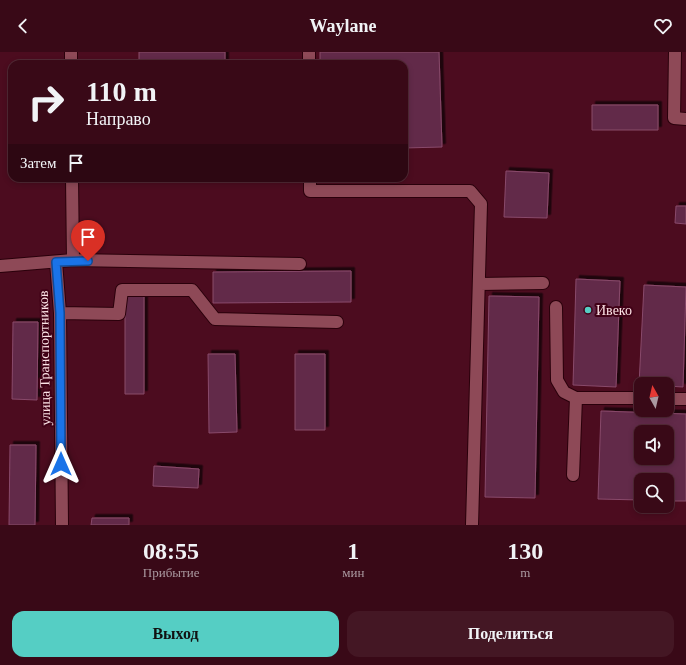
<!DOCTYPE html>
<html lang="ru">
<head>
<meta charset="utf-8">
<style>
	:root { --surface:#390917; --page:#441724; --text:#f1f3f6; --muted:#ab9aa1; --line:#532a36; --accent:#55cec4 }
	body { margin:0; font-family:"Times New Roman",serif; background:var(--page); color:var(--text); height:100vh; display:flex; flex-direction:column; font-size:15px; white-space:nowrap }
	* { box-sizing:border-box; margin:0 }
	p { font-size:13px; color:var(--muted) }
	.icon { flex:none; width:22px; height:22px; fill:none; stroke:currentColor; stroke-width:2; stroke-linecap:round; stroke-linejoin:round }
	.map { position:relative; height:473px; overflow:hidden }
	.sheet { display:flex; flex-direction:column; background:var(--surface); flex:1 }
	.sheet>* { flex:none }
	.banner { position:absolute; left:8px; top:8px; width:400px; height:122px; border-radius:12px; box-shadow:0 2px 6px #0003,0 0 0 1px var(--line); background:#390917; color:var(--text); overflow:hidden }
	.needle { width:26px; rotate:352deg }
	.fabs { position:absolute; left:634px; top:325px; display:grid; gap:8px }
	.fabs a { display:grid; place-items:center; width:40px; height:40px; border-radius:8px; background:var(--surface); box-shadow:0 2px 6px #0003,0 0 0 1px var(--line); font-size:20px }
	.pin { position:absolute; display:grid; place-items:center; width:34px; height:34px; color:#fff; margin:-41px -17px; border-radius:50% 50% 50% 0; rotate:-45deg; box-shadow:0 0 4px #0007 }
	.pin .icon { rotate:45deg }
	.me { position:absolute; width:44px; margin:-22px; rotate:0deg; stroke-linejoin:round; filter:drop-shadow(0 0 3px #0008) }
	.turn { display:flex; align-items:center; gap:14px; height:84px; padding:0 12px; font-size:18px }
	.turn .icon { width:52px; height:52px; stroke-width:2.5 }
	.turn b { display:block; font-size:28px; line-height:34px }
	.then { display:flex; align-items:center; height:38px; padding:0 12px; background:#0003; gap:8px; font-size:15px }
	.eta { display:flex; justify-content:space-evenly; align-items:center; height:68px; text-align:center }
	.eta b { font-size:24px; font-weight:600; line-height:28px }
	.action { display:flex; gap:8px; margin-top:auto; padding:8px 12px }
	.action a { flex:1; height:46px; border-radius:12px; background:var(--accent); color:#111; font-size:16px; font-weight:600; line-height:46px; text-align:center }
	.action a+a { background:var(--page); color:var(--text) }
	header { display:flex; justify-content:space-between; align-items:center; height:52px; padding:0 12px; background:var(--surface); font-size:18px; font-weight:600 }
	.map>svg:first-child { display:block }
	.building { fill:#622a49; stroke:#894a6b; fill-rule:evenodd; filter:url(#shadow) }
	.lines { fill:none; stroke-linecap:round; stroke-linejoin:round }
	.minor-casing { stroke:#2a000b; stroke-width:14 }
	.minor { stroke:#8e4957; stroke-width:12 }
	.route-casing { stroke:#114b97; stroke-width:10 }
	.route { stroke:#1a73e8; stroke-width:7 }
	.poi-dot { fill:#55cec4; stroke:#400116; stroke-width:1.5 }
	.labels { text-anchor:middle; stroke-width:4; stroke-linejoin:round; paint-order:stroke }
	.poi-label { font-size:14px; fill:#fde4e7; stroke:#400116; text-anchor:start }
	.street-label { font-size:14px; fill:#fde4e7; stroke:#400116 }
</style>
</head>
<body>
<header><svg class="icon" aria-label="back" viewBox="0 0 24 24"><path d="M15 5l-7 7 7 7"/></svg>Waylane<svg class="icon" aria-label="heart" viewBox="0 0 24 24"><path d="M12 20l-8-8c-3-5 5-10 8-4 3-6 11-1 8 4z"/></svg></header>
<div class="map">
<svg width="686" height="473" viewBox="0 0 686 473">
	<defs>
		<filter id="shadow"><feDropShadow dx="3.5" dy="-3.5" stdDeviation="0" flood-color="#0009"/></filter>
	</defs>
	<rect width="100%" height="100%" fill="#4c0c1f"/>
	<path class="building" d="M139,0H225V12H139Z
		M320,0H439L442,95L404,96V12H320Z
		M592,53H658V78H592Z
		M506,119L549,121L547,166L504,165Z
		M138,126H224V130L138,129Z
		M676,154H686V172L675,171Z
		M351,219V250L213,251V220Z
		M576,227L620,229L616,335L573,333Z
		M644,233L686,235L683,335L667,334V332L639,333Z
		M125,244H144V342H125Z
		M489,244L539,245L535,446L485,445Z
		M13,270H38L37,348L12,347Z
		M208,302H235L237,380L209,381Z
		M295,302H325V378H295Z
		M601,359L686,362V449H667V428H641V448L598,447ZM641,380H667V406H641Z
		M10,393H36L35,473H9Z
		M154,414L199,417L198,436L153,434Z
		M92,466H129V473H91Z"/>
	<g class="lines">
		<g class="minor-casing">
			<path id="minor" d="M71,0V12
				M309,0V12
				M675,0L674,66L686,67
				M310,126V139H470L481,152L472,473
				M73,208L300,212
				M56,210L60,261L62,473
				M0,214L73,208L72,126
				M480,232L543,231
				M556,255L557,328L564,340L576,346H641
				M60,261L119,262L122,238H192L215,267L337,270
				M667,347H686
				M573,423L576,346"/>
		</g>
		<use href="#minor" class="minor"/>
	</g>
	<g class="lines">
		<g class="route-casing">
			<path id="route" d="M61,412L60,261L56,210L88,209"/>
		</g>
		<use href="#route" class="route"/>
	</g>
	<circle class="poi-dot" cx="588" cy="258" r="4"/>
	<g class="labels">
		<g class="poi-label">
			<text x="596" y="263">Ивеко</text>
		</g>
		<g class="street-label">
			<text transform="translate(44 306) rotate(-91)" y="5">улица Транспортников</text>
		</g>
	</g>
</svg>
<div class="fabs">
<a><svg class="needle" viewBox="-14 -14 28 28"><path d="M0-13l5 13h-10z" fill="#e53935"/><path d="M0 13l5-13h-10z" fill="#ab9aa1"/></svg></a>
<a><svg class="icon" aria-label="sound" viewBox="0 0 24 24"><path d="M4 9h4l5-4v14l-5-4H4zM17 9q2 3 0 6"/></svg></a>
<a><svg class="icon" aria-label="search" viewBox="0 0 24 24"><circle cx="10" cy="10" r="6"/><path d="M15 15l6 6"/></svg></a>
</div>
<div class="pin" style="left:88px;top:209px;background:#d93025"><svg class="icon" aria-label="arrive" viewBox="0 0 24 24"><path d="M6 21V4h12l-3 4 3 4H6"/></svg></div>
<svg class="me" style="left:61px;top:412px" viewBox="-20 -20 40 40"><path d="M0-17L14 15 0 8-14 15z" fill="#1a73e8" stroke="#fff" stroke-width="4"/></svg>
<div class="banner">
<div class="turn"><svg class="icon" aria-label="right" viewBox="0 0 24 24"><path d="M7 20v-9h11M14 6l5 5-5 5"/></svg><div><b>110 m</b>Направо</div></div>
<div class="then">Затем<svg class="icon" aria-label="arrive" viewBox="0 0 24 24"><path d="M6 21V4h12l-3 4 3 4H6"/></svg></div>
</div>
</div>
<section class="sheet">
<div class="eta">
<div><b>08:55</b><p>Прибытие</p></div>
<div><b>1</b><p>мин</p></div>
<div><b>130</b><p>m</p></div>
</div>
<div class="action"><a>Выход</a><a>Поделиться</a></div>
</section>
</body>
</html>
